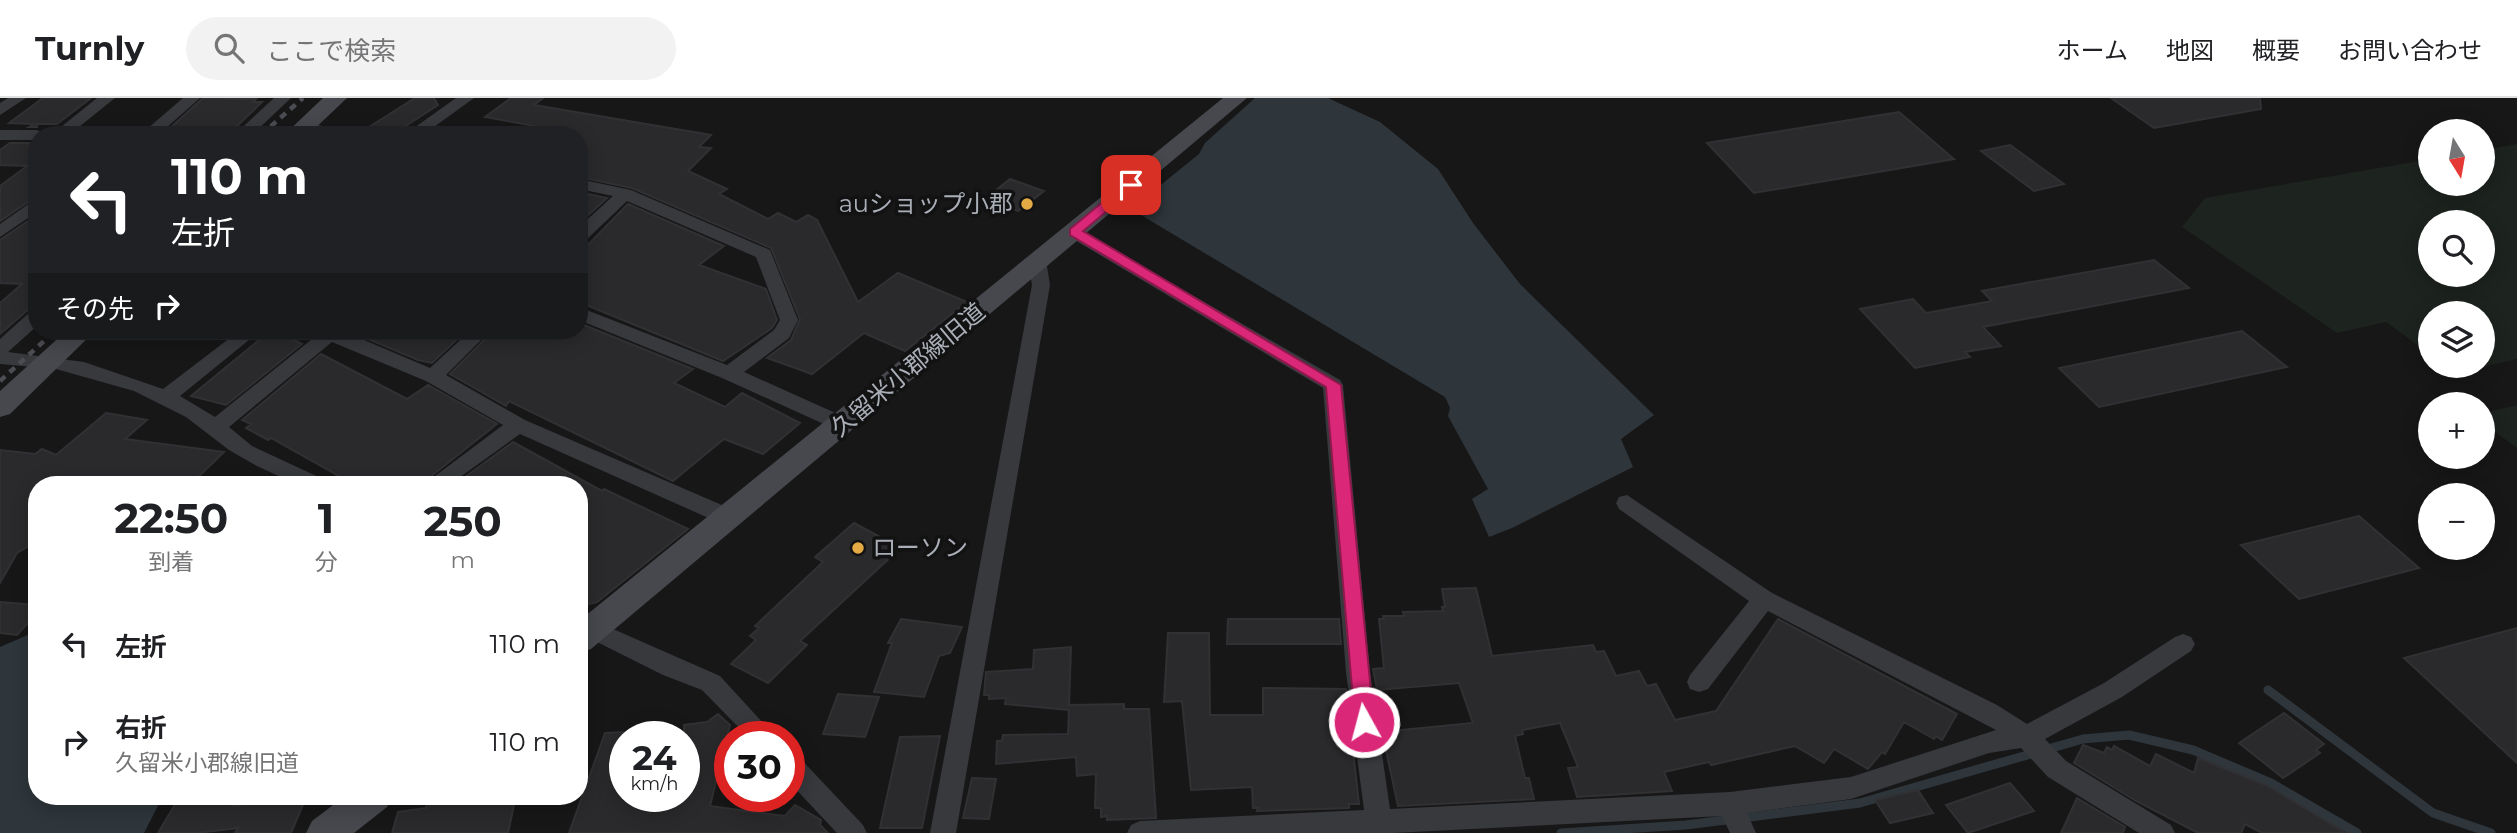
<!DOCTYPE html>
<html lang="ja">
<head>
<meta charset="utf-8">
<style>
	:root { --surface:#fff; --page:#f2f2f2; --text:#202124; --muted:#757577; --line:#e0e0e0 }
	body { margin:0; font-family:Montserrat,"Noto Sans JP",sans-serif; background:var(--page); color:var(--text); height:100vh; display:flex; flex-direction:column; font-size:26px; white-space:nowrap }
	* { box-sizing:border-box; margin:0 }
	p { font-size:23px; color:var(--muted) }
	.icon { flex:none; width:38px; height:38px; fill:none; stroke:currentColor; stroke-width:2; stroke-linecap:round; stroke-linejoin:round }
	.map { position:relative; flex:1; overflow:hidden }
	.sheet { position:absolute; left:28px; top:378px; width:560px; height:329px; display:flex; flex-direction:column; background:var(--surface); border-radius:28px; box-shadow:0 4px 18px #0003 }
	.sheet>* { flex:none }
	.guide { position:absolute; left:28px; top:28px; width:560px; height:214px; border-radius:28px; box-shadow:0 4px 18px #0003; background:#202124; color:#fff; overflow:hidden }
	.needle { width:46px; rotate:169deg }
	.buttons { position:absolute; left:2418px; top:21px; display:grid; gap:14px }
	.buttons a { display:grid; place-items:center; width:77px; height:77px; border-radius:50%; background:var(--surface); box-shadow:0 4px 18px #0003; font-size:35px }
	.speed { position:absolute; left:609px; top:623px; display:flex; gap:14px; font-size:35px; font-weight:700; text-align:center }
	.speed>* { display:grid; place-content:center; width:91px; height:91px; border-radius:50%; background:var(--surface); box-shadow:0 4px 18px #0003; line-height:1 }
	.speed small { font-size:18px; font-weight:400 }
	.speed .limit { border:10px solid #d22; background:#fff; color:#111 }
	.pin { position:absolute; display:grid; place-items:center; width:60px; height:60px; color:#fff; margin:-30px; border-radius:14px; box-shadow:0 4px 10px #0006 }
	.me { position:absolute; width:77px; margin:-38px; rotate:353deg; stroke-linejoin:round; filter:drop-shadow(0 0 5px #0008) }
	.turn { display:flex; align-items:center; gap:24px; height:147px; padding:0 28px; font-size:32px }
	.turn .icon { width:91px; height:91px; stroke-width:2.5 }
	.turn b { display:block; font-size:49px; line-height:60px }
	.then { display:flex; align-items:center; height:66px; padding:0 28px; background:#0003; gap:14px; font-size:26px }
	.eta { display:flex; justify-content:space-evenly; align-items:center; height:119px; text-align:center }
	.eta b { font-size:42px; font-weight:700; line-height:49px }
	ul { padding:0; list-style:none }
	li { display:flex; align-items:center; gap:21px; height:98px; padding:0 28px }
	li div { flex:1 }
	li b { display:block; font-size:26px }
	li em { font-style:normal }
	header { display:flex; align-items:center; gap:42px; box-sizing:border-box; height:98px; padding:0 35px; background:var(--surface); border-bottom:2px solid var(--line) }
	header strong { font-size:33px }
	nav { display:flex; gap:38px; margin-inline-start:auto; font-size:24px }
	.search { width:490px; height:63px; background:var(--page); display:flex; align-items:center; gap:18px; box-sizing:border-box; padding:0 24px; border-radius:38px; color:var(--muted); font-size:26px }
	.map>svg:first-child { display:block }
	.green { fill:#1d231e; fill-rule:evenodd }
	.water { fill:#2e363b }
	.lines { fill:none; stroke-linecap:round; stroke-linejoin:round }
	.stream { stroke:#2e363b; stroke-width:9 }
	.building { fill:#2a2a2c; stroke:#313134; stroke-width:2 }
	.street { fill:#38393d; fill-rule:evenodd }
	.secondary { fill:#46484d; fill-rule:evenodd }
	.rail { stroke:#4b4d52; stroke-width:4.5; stroke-dasharray:7 6; stroke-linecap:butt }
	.route { fill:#db2777; stroke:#8e194d; stroke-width:2 }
	.poi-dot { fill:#e4aa43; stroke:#121213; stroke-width:2.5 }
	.labels { text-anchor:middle; stroke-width:7; stroke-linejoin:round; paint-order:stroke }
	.poi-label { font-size:24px; fill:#aaaeb7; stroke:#121213; text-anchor:end }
	.street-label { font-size:24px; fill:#aaaeb7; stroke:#121213 }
</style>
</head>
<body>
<header>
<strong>Turnly</strong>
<div class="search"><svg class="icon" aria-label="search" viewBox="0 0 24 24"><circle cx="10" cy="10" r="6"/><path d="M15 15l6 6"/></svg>ここで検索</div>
<nav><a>ホーム</a><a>地図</a><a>概要</a><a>お問い合わせ</a></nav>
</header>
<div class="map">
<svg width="2517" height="735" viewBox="0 0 2517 735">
	<rect width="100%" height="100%" fill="#171718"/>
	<path class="green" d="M2517,46V261L2455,275L2445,268H2483V215H2431V257L2386,224L2337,235L2182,129L2205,100L2431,61V86H2483V52ZM2431,124H2483V177H2431Z
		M2517,307V350L2483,325V315Z"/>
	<path class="water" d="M1255,0H1328L1380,24L1438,71L1473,125L1520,186L1654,317L1621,341L1633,369L1512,430L1489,439L1472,401L1488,391L1448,318L1450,310L1445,299L1131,111L1199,56L1205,45Z
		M37,533V698H163L144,735H0V549Z"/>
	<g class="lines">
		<path class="stream" d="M2268,592L2433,715L2491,735
			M1561,735L1686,727L1860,705L2083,641L2129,637L2193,652L2271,685L2357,735"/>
	</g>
	<path class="building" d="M43,0H91L57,26H37V29H29L34,26L9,25Z
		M203,0L256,1L253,4H262L233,32L170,30Z
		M415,0H434L438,7L395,35L369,29Z
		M511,0H543L534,7L711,37L699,49L711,50L688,73L727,91L719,96L768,121L778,115L796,124L808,117L817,122L858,204L898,175L967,204L905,253L864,235L812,276L767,260L791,242L800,221L771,150L632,90L579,79V36L485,19Z
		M2111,0H2260L2261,11L2154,30Z
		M1899,14L1954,61L1754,95L1707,45Z
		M10,45H37V98L0,123V88L27,68L0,67V52Z
		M2010,47L2064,86L2034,93L1981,53Z
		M1010,81L1044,93L1018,113L985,101Z
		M579,94L607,100L585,120L579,119Z
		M628,106L724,148L699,167L766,191L777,222L772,230L723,263L579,204V156Z
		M37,117V204L0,236V205L22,186L0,185V142Z
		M2154,162L2189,190L1983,229L2001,248L1965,254L1970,259L1915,270L1860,211L1913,201L1926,215L1992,203L1982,193Z
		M579,225L693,271L674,285L725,309L742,295L800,325L763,356L724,341L673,383L509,303L506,308L450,276L493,233H579Z
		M270,233H277L302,246L226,307L191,298Z
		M349,233H466L432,265L418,262Z
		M2242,233L2287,269L2099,309L2059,270Z
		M321,256L407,301L428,287L497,326L420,387H355L271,340L268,342L246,330L251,326L242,322Z
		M106,315L147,322L125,341L224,354L190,387H37V443L17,455L0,485V352L35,356L42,351L56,357Z
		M513,344L602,393L604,391L688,431L597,504L589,506L579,500V387H454Z
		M2359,418L2419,470L2299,501L2241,447Z
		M854,425L895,447L887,454L893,457L800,543L807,547L768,585L731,566L756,542L750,538L759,530L755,528L823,464L815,459Z
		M1476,490L1492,558L1593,547L1596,554L1604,553L1616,578L1639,573L1647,588L1656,586L1675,622L1716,613L1778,521L1957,616L1942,642L1936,638L1934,641L1904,624L1885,656L1882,654L1868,671L1834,651L1824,665L1795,648L1711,667L1709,664L1664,674L1672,693L1577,699L1568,670L1578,669L1560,625L1522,632L1523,636L1515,638L1525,680H1529L1534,701L1398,708L1382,634L1473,625L1459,585L1377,592L1373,571L1384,570L1379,521H1384L1383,518H1404L1403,514L1443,513L1442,509H1445L1442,491Z
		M0,504L37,507V515L17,537L0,535Z
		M901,521L962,529L950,555L939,558L924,599L874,594L892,545H888Z
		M1228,521H1339L1341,546H1227Z
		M2517,530V665L2404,560Z
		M1168,535H1209L1210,617H1263V590L1346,591L1359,706H1349V710L1257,713L1258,710H1253L1252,689L1191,692L1182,603L1164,604Z
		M1071,549L1069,607L1124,606V611H1149L1156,720L1107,722V718L1101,719V710H1095L1096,676L1077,678L1076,659L996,666L997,643H1002L1003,637L1068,636L1069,612L1005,606L1006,600L989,601V597H984L986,574L1033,571L1034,552Z
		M838,596L879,599L865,639L823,636Z
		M2284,615L2324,646L2316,652L2320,655L2283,680L2239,645Z
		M718,616L730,627L710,708L785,718L795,707L821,722L820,727L828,735H569L605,635L625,634V698H684V627L707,624Z
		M940,638L922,730H880L900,639Z
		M2083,647L2104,655L2107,649L2112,652L2114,648L2150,668L2156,656L2194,675L2198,660L2268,688L2346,735H2262L2245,726L2241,735H2198L2136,703L2074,665Z
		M972,680L996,681L989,721L963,720Z
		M2010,685L2034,713L1968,735L1946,707Z
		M1918,692L1933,715L1890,725L1875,702Z
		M180,698H237L233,708L306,700L291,735H235L238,730L197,735H158Z
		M448,698H516L508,735H392L398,714L426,710L428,701Z
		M2077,700L2125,729L2123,735H2061Z"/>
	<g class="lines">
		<path class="street" d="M8,0H26L0,17V5Z
			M97,0H115L69,37H51Z
			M183,0H200L158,37H140Z
			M274,0H291L252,37H234Z
			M456,0H474L423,37H404Z
			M304,24L350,34L352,37H319L298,32V26Z
			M0,32H37L45,37H37V42H0Z
			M579,81L631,92L770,152L798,222L789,240L744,274L851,322L854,327L851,332H837L722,280L579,222V209L727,267L774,232L780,222L756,159L627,103L585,143L579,144V129L613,98L579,91Z
			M37,100V114L0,139V126Z
			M1074,129L1340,282L1343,287L1370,574L1390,711L1730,694L1851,679L1996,632L1768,513L1708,591L1699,594L1690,591L1687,584L1690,577L1749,503L1619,411L1616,405L1619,399L1627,397L1772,495L1997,607L2027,626L2104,585L2175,539L2183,536L2191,539L2195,546L2191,553L2122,599L2045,641L2066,663L2171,727L2175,735H2139L2048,679L2021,650L1989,655L1851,701L1747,715L1756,735H1730L1722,718L1393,735H1127L1131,727L1140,723L1364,712L1346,574L1323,290L1068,138L1065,134L1068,130Z
			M1037,157L1046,162L1050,187L956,735H930L1032,187L1028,162Z
			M37,212V228L8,254L84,264L163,291L239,233H260L180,298L215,319L322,233H343L430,270L470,233H490L446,277L525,322L738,414L741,420L738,426H722L520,336L449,387H423L503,327L426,283L332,244L229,329L252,348L325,382L328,387H298L257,368L229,352L186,319L134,293L56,271L0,266V241L30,214Z
			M579,516L720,578L776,639H748L702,592L663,577L579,535Z
			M789,655L798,658L863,727L867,735H837L789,684Z"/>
		<path class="secondary" d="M323,0H347L308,37H284Z
			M1223,0H1247L591,551L579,555V523Z
			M66,233H95L10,316L0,319V293Z
			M345,698H392L387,709L354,735H306L312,723Z"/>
		<path class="rail" d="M261,37L303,0
			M0,283L55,233"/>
	</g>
	<path class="route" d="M1127,84L1138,87L1083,133L1341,287L1374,624L1371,630H1357L1355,624L1326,289L1070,137V131Z"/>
	<g class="poi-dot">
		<circle cx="1027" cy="106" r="7"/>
		<circle cx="858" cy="450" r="7"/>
	</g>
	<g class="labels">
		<g class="poi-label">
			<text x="1013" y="114">auショップ小郡</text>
			<text x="872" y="458" text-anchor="start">ローソン</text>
		</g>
		<g class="street-label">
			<text transform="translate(908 272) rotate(-40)" y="8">久留米小郡線旧道</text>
		</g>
	</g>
</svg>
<div class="buttons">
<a><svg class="needle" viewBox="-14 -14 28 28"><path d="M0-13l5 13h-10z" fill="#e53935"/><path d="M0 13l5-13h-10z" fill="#757577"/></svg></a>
<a><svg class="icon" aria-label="search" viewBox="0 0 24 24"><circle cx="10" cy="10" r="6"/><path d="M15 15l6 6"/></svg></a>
<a><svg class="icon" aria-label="layers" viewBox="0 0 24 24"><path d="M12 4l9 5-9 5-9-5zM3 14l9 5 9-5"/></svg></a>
<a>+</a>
<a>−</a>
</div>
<div class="speed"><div>24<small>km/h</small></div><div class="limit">30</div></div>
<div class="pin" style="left:1131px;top:87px;background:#d93025"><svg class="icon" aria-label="arrive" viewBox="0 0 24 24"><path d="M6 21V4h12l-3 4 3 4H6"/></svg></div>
<svg class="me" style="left:1364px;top:624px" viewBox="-20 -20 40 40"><circle r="17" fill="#db2777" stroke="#fff" stroke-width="3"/><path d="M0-11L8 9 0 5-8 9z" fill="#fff"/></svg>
<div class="guide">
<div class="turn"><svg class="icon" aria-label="left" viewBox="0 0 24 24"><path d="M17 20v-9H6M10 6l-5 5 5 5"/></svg><div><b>110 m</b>左折</div></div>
<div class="then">その先<svg class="icon" aria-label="right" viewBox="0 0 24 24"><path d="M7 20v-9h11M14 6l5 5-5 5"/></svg></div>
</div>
<section class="sheet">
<div class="eta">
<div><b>22:50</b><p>到着</p></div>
<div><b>1</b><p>分</p></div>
<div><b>250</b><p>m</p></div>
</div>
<ul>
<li><svg class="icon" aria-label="left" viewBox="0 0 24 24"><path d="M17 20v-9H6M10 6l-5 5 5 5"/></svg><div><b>左折</b></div><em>110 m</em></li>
<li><svg class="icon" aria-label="right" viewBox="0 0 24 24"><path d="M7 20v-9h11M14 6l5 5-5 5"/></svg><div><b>右折</b><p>久留米小郡線旧道</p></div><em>110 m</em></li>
</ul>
</section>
</div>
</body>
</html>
